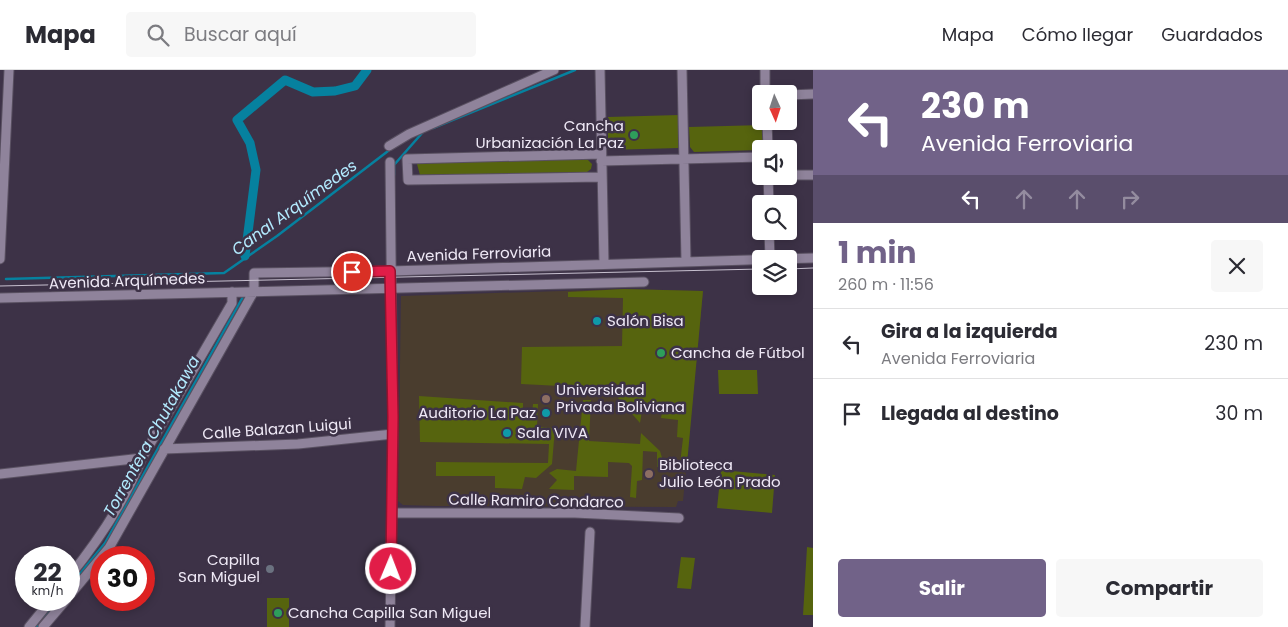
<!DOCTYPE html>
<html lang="es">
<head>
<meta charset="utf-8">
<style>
	:root { --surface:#fff; --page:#f7f7f7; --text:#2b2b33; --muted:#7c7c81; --line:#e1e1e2; --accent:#716288 }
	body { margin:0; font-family:Poppins,sans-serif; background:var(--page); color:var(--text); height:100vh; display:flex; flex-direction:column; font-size:19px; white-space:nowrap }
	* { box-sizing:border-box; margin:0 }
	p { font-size:16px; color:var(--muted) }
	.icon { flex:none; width:28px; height:28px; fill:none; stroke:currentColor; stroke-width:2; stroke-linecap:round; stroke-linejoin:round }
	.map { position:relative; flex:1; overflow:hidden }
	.panel { display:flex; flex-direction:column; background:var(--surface); width:475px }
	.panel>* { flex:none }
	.top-card { background:#716288; color:#fff; overflow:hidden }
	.needle { width:32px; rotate:177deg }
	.controls { position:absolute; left:752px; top:15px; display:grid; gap:10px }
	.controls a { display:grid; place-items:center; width:45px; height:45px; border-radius:5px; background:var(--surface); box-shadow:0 2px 8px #0003; font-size:25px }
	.speed { position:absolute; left:15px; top:476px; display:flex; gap:10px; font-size:25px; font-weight:700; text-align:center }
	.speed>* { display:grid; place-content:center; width:65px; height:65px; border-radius:50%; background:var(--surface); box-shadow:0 2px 8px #0003; line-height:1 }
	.speed small { font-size:12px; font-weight:400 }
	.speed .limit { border:8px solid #d22; background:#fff; color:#111 }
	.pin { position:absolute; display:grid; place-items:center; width:42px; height:42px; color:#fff; margin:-21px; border:2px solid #fff; border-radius:50%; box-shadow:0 1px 5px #0007 }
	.me { position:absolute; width:55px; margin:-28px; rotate:1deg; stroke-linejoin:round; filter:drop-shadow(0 0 4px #0008) }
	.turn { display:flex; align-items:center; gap:18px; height:105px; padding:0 25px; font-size:22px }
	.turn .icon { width:65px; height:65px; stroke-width:2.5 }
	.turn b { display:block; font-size:35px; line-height:42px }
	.lanes { display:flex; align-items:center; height:48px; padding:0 25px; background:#0003; justify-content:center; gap:25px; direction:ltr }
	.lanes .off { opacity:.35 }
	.round { display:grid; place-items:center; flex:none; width:52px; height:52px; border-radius:5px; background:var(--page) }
	.summary { display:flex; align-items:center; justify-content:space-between; height:85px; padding:0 25px }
	h1 { font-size:30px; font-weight:700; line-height:38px; color:var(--accent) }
	.cta { display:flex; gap:10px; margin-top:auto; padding:10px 25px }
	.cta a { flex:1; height:58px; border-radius:5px; background:var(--accent); color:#fff; font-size:20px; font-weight:700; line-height:58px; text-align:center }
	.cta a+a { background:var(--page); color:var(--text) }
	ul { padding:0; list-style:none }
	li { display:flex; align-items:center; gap:15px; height:70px; padding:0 25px; border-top:1px solid var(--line) }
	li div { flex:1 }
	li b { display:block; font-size:19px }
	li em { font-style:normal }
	header { display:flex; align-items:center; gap:30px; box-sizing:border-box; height:70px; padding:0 25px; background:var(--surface); border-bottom:1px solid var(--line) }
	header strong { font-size:24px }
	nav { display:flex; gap:28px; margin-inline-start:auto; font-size:18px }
	.search { width:350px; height:45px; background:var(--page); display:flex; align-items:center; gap:12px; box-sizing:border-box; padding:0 18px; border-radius:5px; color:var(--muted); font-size:19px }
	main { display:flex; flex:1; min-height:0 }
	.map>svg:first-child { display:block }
	.education { fill:#4a3d2e }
	.green { fill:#56640e }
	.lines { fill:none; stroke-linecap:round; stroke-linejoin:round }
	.stream { stroke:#06819f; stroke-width:2.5 }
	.canal { stroke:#06819f; stroke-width:9 }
	.minor-casing { stroke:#595061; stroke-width:11 }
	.minor { stroke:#8f839b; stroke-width:9 }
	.tram { stroke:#c7c0cf; stroke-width:1 }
	.route-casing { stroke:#92132f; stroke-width:12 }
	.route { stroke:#e11d48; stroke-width:9 }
	.leisure-dot { fill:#2e9e5b; stroke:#3d3247; stroke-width:2 }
	.culture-dot { fill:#0f9aa8; stroke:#3d3247; stroke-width:2 }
	.education-dot { fill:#8d6e63; stroke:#3d3247; stroke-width:2 }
	.worship-dot { fill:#6b7280; stroke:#3d3247; stroke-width:2 }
	.labels { text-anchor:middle; stroke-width:5; stroke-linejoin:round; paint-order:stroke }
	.poi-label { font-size:15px; fill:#efe9f6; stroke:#3d3247; text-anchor:start }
	.street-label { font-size:15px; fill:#efe9f6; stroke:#3d3247 }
	.water-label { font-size:16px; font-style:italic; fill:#b3ebff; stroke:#3d3247 }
</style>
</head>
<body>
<header>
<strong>Mapa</strong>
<div class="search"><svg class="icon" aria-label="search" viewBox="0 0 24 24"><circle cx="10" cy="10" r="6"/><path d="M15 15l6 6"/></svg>Buscar aquí</div>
<nav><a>Mapa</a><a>Cómo llegar</a><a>Guardados</a></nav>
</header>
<main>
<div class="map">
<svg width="813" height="557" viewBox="0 0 813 557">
	<rect width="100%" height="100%" fill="#3d3247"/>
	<path class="education" d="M624,219L703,221L683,431H678L676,437L435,436L403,435L398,431L401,226Z"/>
	<path class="green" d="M679,45V78L608,80V47Z
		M763,55L764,77L759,80L694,82L690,77L689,57Z
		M586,88L592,94L591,99L587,102L420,105L417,94L421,92Z
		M624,219L703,221L687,394H680L683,368L677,367L678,350L661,348L662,343L642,341L640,353L618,328L620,320L616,313H611L600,318L521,314L522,277L622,276L623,228L568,227V222Z
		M718,300H757L758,324H719Z
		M419,326L523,333V345H532L533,334H538L537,357L555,358L552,394L536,408L525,407L522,419L495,418V406H436V392L548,393L549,374L420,372Z
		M583,330H591L589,371L640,374L641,363L660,381L665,398L657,397V382L643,381L642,410L637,411L636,428L630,427L632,396L629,393L608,392V407L574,406V420L549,419L557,410L549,403L557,399L576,401Z
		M721,400L775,405L772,443L717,438Z
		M807,477L813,478V545H803Z
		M681,487L695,488L691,519L677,518Z
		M267,528H289V557H267Z"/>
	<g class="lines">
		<path class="stream" d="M433,58L575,0
			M394,105V95L423,62
			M6,209L224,203L277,166L392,78
			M69,517L105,473L244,225
			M36,557L58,530"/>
		<path class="canal" d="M245,186L256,100L250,73L237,50L285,10L313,22L335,21L355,16L367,0"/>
		<g class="minor-casing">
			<path id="minor" d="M600,0L604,193
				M682,0L686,191
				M765,0V24
				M789,25L813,24
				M767,51L768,79
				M389,76L409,64L554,0
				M601,84L407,89L408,110L602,107
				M601,91L761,87
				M390,92L393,364L390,557
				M789,105H813
				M768,106L769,134
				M769,161L770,188
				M0,189L9,0
				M0,228L644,212
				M164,379L298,374L393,364
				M0,404L142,388
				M392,443H575L679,448
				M69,507C98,471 125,432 142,388L232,233V222
				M69,526L109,478L254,221V203L391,201L813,188
				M29,557L51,530
				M43,557L66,530
				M585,557L590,462"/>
		</g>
		<use href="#minor" class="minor"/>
		<path class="tram" d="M789,199L813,198
			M0,216L761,199"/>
	</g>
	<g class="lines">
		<g class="route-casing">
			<path id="route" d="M352,202L390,201L393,347L391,499"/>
		</g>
		<use href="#route" class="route"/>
	</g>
	<g class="leisure-dot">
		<circle cx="634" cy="65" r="5"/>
		<circle cx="661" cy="283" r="5"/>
		<circle cx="278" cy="543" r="5"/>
	</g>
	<g class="culture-dot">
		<circle cx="597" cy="251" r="5"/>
		<circle cx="546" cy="343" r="5"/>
		<circle cx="507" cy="363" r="5"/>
	</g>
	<g class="education-dot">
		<circle cx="546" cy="329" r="5"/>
		<circle cx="649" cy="404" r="5"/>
	</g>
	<circle class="worship-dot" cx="270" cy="499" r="5"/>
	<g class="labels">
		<g class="poi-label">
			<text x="624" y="61" text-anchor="end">Cancha<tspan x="624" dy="17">Urbanización La Paz</tspan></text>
			<text x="607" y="256">Salón Bisa</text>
			<text x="671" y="288">Cancha de Fútbol</text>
			<text x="556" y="325">Universidad<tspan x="556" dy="17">Privada Boliviana</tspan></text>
			<text x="536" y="348" text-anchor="end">Auditorio La Paz</text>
			<text x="517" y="368">Sala VIVA</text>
			<text x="659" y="400">Biblioteca<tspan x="659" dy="17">Julio León Prado</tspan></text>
			<text x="260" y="495" text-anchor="end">Capilla<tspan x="260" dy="17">San Miguel</tspan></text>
			<text x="288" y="548">Cancha Capilla San Miguel</text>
		</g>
		<g class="street-label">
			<text transform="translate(479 184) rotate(-2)" y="5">Avenida Ferroviaria</text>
			<text transform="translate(127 211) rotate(-2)" y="5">Avenida Arquímedes</text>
			<text transform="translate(277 359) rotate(-4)" y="5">Calle Balazan Luigui</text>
			<text transform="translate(536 431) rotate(1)" y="5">Calle Ramiro Condarco</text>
		</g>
		<g class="water-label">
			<text transform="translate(294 137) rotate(-36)" y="6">Canal Arquímedes</text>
			<text transform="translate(151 366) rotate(-61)" y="6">Torrentera Chutakawa</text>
		</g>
	</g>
</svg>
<div class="controls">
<a><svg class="needle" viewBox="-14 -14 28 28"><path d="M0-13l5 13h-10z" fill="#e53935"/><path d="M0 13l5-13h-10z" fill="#7c7c81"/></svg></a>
<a><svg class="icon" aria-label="sound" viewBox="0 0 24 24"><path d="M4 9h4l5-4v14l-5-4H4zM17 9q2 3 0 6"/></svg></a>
<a><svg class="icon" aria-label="search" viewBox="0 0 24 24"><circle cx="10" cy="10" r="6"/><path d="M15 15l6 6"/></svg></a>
<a><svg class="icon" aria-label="layers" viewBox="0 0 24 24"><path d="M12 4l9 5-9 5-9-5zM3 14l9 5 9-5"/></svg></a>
</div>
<div class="speed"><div>22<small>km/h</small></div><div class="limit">30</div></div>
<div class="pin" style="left:352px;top:202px;background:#d93025"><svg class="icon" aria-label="arrive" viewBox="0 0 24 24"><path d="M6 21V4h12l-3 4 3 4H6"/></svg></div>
<svg class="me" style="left:391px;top:499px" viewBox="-20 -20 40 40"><circle r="17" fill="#e11d48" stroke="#fff" stroke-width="3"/><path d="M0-11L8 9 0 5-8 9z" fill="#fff"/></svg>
</div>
<section class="panel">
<div class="top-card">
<div class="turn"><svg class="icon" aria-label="left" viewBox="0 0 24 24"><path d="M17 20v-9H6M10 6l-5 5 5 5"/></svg><div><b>230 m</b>Avenida Ferroviaria</div></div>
<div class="lanes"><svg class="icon" aria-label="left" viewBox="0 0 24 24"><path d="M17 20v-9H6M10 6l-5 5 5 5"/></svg><svg class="icon off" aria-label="ahead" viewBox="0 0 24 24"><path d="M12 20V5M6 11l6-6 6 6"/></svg><svg class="icon off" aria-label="ahead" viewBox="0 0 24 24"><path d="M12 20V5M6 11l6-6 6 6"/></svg><svg class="icon off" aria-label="right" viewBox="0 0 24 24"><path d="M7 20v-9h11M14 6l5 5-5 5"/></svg></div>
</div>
<div class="summary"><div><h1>1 min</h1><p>260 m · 11:56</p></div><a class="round"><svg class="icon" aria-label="close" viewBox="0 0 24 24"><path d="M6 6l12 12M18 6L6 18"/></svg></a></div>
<ul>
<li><svg class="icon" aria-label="left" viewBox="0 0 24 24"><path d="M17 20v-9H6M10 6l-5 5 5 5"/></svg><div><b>Gira a la izquierda</b><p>Avenida Ferroviaria</p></div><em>230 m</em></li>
<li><svg class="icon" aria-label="arrive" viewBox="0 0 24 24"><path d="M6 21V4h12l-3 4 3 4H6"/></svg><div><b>Llegada al destino</b></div><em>30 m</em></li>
</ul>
<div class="cta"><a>Salir</a><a>Compartir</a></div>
</section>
</main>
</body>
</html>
